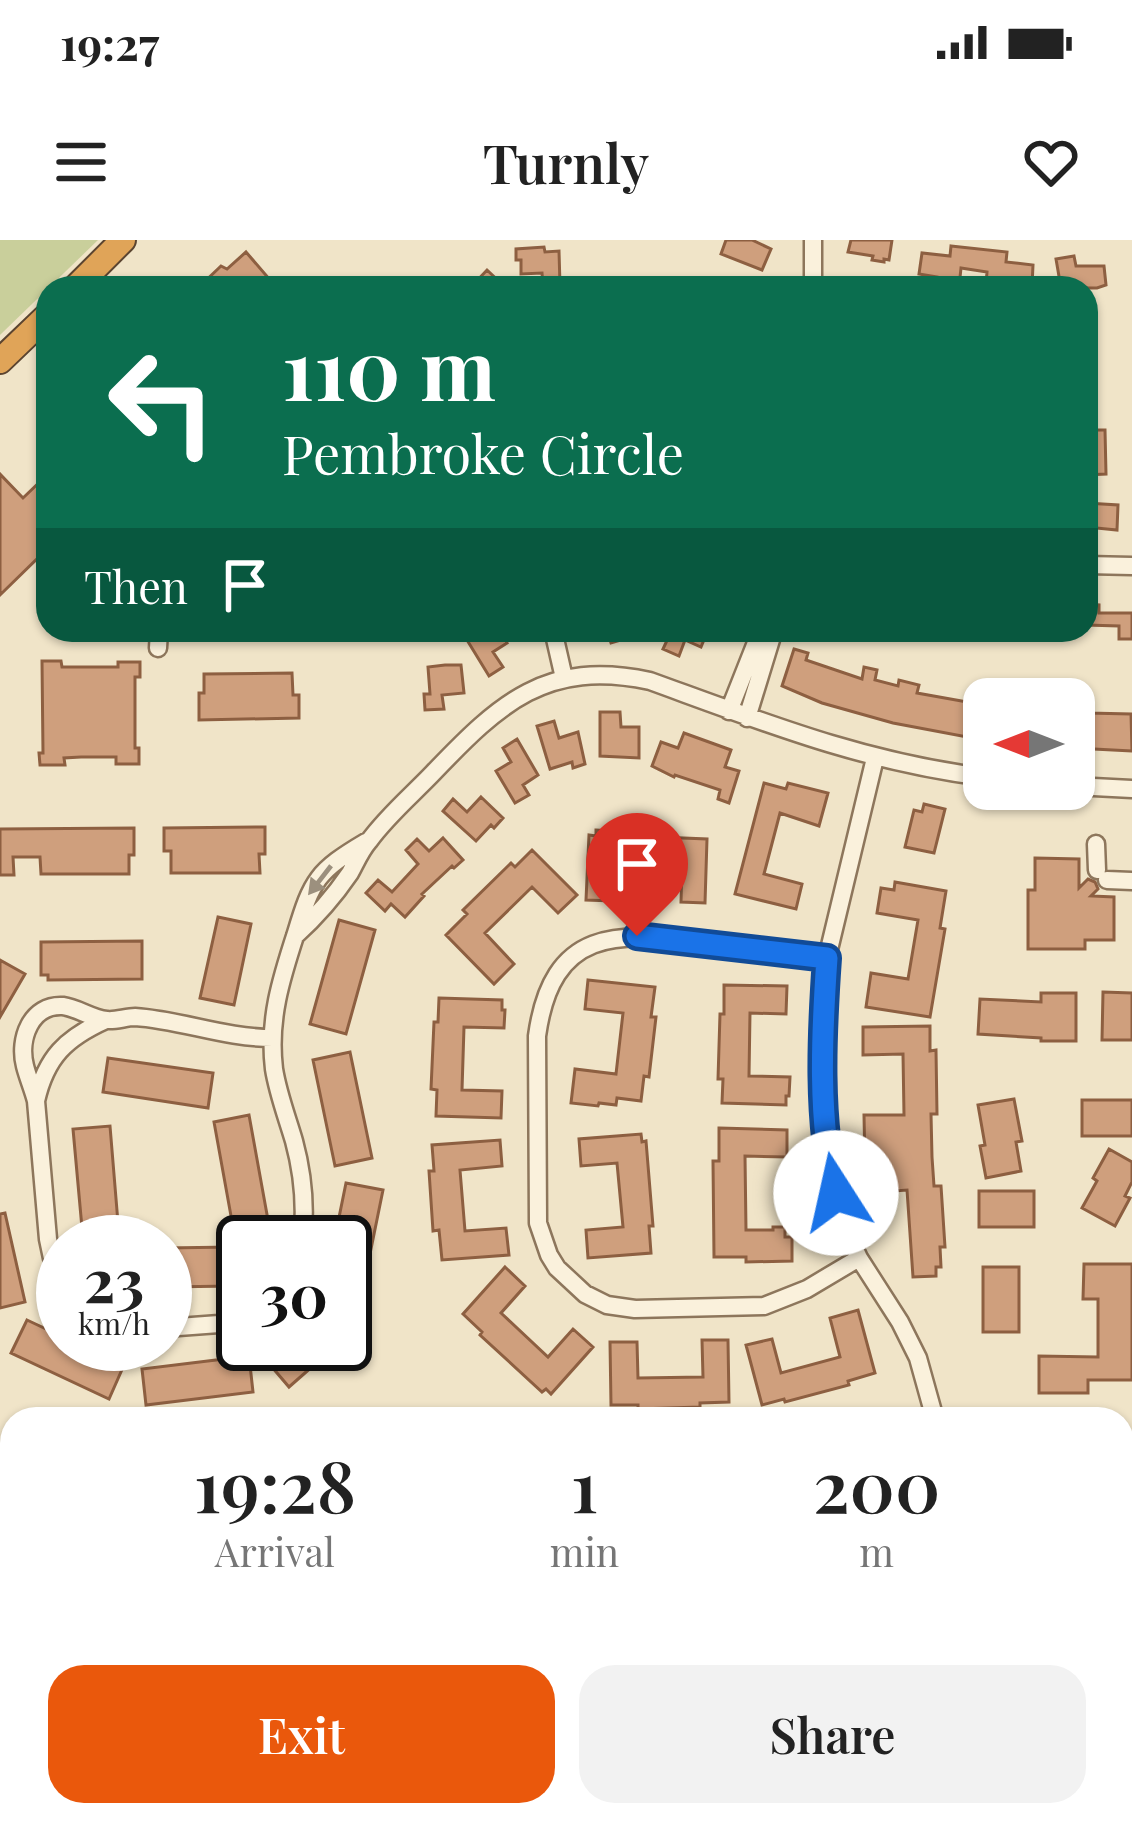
<!DOCTYPE html>
<html lang="en">
<head>
<meta charset="utf-8">
<style>
	:root { --surface:#fff; --page:#f2f2f2; --text:#222; --muted:#767676; --accent:#ea580c }
	body { margin:0; font-family:"Playfair Display",serif; background:var(--page); color:var(--text); height:100vh; display:flex; flex-direction:column; font-size:45px; white-space:nowrap }
	* { box-sizing:border-box; margin:0 }
	p { font-size:39px; color:var(--muted) }
	.icon { flex:none; width:66px; height:66px; fill:none; stroke:currentColor; stroke-width:2; stroke-linecap:round; stroke-linejoin:round }
	.map { position:relative; flex:1; overflow:hidden }
	.sheet { position:absolute; left:0px; top:1167px; width:1134px; height:420px; display:flex; flex-direction:column; background:var(--surface); border-radius:36px 36px 0 0; box-shadow:0 3px 9px #0004 }
	.sheet>* { flex:none }
	.guide { position:absolute; left:36px; top:36px; width:1062px; height:366px; border-radius:36px; box-shadow:0 3px 9px #0004; background:#0b6e4f; color:#fff; overflow:hidden }
	.needle { width:78px; rotate:270deg }
	.controls { position:absolute; left:963px; top:438px; display:grid; gap:24px }
	.controls a { display:grid; place-items:center; width:132px; height:132px; border-radius:24px; background:var(--surface); box-shadow:0 3px 9px #0004; font-size:60px }
	.speed { position:absolute; left:36px; top:975px; display:flex; gap:24px; font-size:60px; font-weight:700; text-align:center }
	.speed>* { display:grid; place-content:center; width:156px; height:156px; border-radius:50%; background:var(--surface); box-shadow:0 3px 9px #0004; line-height:1 }
	.speed small { font-size:30px; font-weight:400 }
	.speed .limit { border:6px solid #111; border-radius:18px; background:#fff; color:#111 }
	.pin { position:absolute; display:grid; place-items:center; width:102px; height:102px; color:#fff; margin:-123px -51px; border-radius:50% 50% 50% 0; rotate:-45deg; box-shadow:0 0 12px #0007 }
	.pin .icon { rotate:45deg }
	.me { position:absolute; width:132px; margin:-66px; rotate:350deg; stroke-linejoin:round; filter:drop-shadow(0 0 9px #0008) }
	.turn { display:flex; align-items:center; gap:42px; height:252px; padding:0 48px; font-size:54px }
	.turn .icon { width:156px; height:156px; stroke-width:2.5 }
	.turn b { display:block; font-size:84px; line-height:102px }
	.then { display:flex; align-items:center; height:114px; padding:0 48px; background:#0003; gap:24px; font-size:45px }
	.eta { display:flex; justify-content:space-evenly; align-items:center; height:204px; text-align:center }
	.eta b { font-size:72px; font-weight:600; line-height:84px }
	.button { display:flex; gap:24px; margin-top:auto; padding:24px 48px }
	.button a { flex:1; height:138px; border-radius:36px; background:var(--accent); color:#fff; font-size:48px; font-weight:600; line-height:138px; text-align:center }
	.button a+a { background:var(--page); color:var(--text) }
	.status { display:flex; justify-content:space-between; align-items:center; height:84px; padding:0 60px; background:var(--surface); direction:ltr }
	.status svg { height:33px; fill:currentColor }
	header { display:flex; justify-content:space-between; align-items:center; height:156px; padding:0 48px; background:var(--surface); font-size:54px; font-weight:600 }
	.map>svg:first-child { display:block }
	.green { fill:#c9cf9b }
	.building { fill:#cf9f7d; stroke:#8d5f41; stroke-width:3 }
	.lines { fill:none; stroke-linecap:round; stroke-linejoin:round }
	.minor-casing { stroke:#8d765c; stroke-width:21 }
	.highway-casing { stroke:#5b4430; stroke-width:28 }
	.minor { stroke:#faf1dc; stroke-width:16 }
	.highway { stroke:#e0a458; stroke-width:24 }
	.oneway { fill:#9c907e }
	.route-casing { stroke:#114b97; stroke-width:30 }
	.route { stroke:#1a73e8; stroke-width:21 }
</style>
</head>
<body>
<div class="status"><b>19:27</b><svg viewBox="0 0 49 12"><path d="M0 12V9h3v3zM5 12V6h3v6zM10 12V3h3v9zM15 12V0h3v12zM26 1h20v11H26zM47 4h2v5h-2z"/></svg></div>
<header><svg class="icon" aria-label="menu" viewBox="0 0 24 24"><path d="M4 6h16M4 12h16M4 18h16"/></svg>Turnly<svg class="icon" aria-label="heart" viewBox="0 0 24 24"><path d="M12 20l-8-8c-3-5 5-10 8-4 3-6 11-1 8 4z"/></svg></header>
<div class="map">
<svg width="1132" height="1587" viewBox="0 0 1132 1587">
	<rect width="100%" height="100%" fill="#f0e4c8"/>
	<path class="green" d="M0,0H98L0,95Z"/>
	<path class="building" d="M726,0H752L771,9L762,30L721,14Z
		M851,0H892L889,20L884,19V22L872,20L873,16L848,12Z
		M951,6L1007,12L1006,22L1033,25L1032,46L994,48L995,45L986,44L987,32L961,28L959,47L936,44L937,37L919,34L922,13L950,16Z
		M544,7L545,12L559,11L560,45L543,46L542,33L521,34V20H516V9Z
		M246,12L271,41L263,48H198L221,26L227,29Z
		M1074,16L1076,26H1104L1106,45L1097,48H1061L1056,19Z
		M487,30L506,48H470Z
		M1086,190H1105L1106,234L1086,235Z
		M0,234L23,258L48,234V308L0,355Z
		M1086,263L1118,265L1117,290L1086,287Z
		M1086,364L1099,365V373H1132V399H1119V386L1086,385Z
		M483,390H499L507,403L493,412L503,427L489,436L467,400Z
		M607,390H645V393L611,403Z
		M661,390H708L701,407L685,400L679,416L663,409L670,394Z
		M794,409L808,413L806,420L862,439L864,427L877,430L875,440L898,446L899,440L919,445L917,453L984,465L983,500L893,483L822,463L782,446Z
		M42,421H61L62,427H118V422H140V437H135V508H139V524H116V517H81L64,518L65,525H40L39,513H43Z
		M445,425H461L464,453L442,455L444,469L425,470L424,454H430L428,427Z
		M292,433L293,455H299V478L199,480V453H204V434Z
		M1076,468L1088,469V473L1131,474L1132,511L1075,508Z
		M600,472H620L621,487H639V518L600,516Z
		M554,481L559,498L578,492L585,524L573,528L572,522L550,529L537,486Z
		M684,493L731,510L725,527L739,531L729,563L718,559L720,550L675,535L674,537L652,526L661,502L678,508Z
		M517,499L538,535L523,545L529,555L515,563L496,531L511,522L503,508Z
		M764,543L786,549L788,543L828,553L819,586L780,573L764,634L802,644L796,669L735,654Z
		M481,557L503,578L494,588L491,585L476,601L443,571L453,559L467,572Z
		M924,564L945,569L934,613L905,607L914,570L922,572Z
		M265,587V614H259L260,633H171V611H164V588Z
		M134,588V615H129V634H41L40,617H13L14,635H0V589Z
		M596,590L609,591V595L707,599L705,663L681,662L682,627L614,625L613,661L586,660L589,595L596,596Z
		M443,598L463,620L454,628L452,626L422,654L424,656L405,677L391,664L385,671L366,653L378,640L392,652L418,624L406,610L417,599L429,611Z
		M532,610L577,655L558,673L532,647L485,693L514,724L494,744L446,695L467,674L463,670L511,623L515,627Z
		M1035,618L1079,619V648L1088,639L1095,642L1098,649L1091,656L1114,657V700H1085V709H1028V650H1035Z
		M895,642L946,651L940,688L945,689L930,777L866,767L871,733L908,739L918,680L877,673L881,648L894,650Z
		M218,677L251,684L234,765L200,758Z
		M339,680L375,690L346,794L310,784Z
		M142,701V739L48,740V735H41V702Z
		M0,720L25,734L0,777Z
		M588,740L655,747L651,777H656L649,837L644,836L641,861L617,858L616,865L599,863L598,866L571,863L575,829L616,834L623,773L585,769Z
		M724,745L787,746L786,774L750,773L749,836L790,837L789,856H786V865L722,863L723,839H718L720,774H724Z
		M1103,752L1132,753V800H1102Z
		M1041,753H1076V801H1041V798L978,794L980,759L1041,762Z
		M439,758L502,760V770H505L504,788L464,787L462,850L502,851L501,878L436,876L437,850L431,849L434,782H438Z
		M930,786V811L936,810L937,874H931L932,917L934,946H941L945,1007H940L941,1027H936V1036L913,1037L907,950L867,953L865,927L864,875H904L903,814L863,815V787Z
		M350,812L372,918L335,926L313,820Z
		M108,818L213,833L208,868L103,852Z
		M1014,859L1022,901L1016,902L1021,931L986,938L980,906L985,905L978,865Z
		M1082,860H1132V896H1082Z
		M249,875L268,980L233,987L214,882Z
		M110,886L119,995L83,999L73,889Z
		M719,888L787,890V917L745,916L746,990H773V987H785V997H792V1021L746,1022V1017H714L713,921H719Z
		M641,894L642,902L646,901L653,986H649L651,1013L588,1018L586,990L623,987L617,923L581,926L579,899Z
		M500,900L502,926L460,930L465,991L506,988L509,1015L442,1020L439,990L433,991L429,931H434L432,905Z
		M1109,909L1132,922V942L1125,956L1130,958L1115,986L1082,968L1097,941L1093,938Z
		M346,943L383,950L361,1058L345,1054V1002H334Z
		M979,951H1034V987H979Z
		M5,973L25,1062L0,1068V974Z
		M232,1007L233,1046L165,1047V1008Z
		M1084,1024H1132V1140H1088V1153H1039V1116L1098,1117V1059H1083Z
		M505,1027L525,1046L501,1073L548,1117L573,1089L593,1107L551,1154L546,1149L542,1152L480,1095L482,1092L463,1074Z
		M983,1027H1019V1092H983Z
		M858,1070L875,1133L848,1141L849,1145L785,1162L784,1159L762,1165L746,1105L772,1099L781,1133L840,1117L830,1078Z
		M27,1080L63,1097V1104H79L124,1125L109,1159L11,1113Z
		M702,1100H728L729,1162L700,1163V1167L638,1169V1165H611L610,1102H637L638,1138L703,1137Z
		M283,1104H338L289,1147L266,1120Z
		M249,1116L253,1152L146,1165L142,1129Z
		M0,1472H12V1497H0Z
		M395,1575L396,1587H247V1576Z
		M539,1575H721V1587H539Z
		M868,1575H1132V1587H868Z"/>
	<g class="lines">
		<g class="minor-casing">
			<path id="minor" d="M813,48V0
				M1086,325L1132,326
				M553,390L564,438
				M158,408L159,390
				M729,471L761,390
				M747,478L774,390
				M875,518L827,718L824,756L826,896L831,936L849,996L859,1018L900,1082L918,1118L935,1179
				M1074,546L1132,549
				M1096,604L1097,630
				M1107,640L1132,641
				M295,696C315,678 335,655 350,633C356,622 361,610 369,601C387,576 412,555 433,533C500,463 546,419 650,441C763,482 863,522 984,537
				M827,718C787,713 746,708 705,703C616,691 552,688 537,796L538,983L549,1015L557,1028L585,1054L607,1065L635,1069L764,1066L807,1049L859,1018
				M36,861C33,849 28,838 25,826C18,799 31,764 63,766C78,768 92,779 107,780C116,781 126,777 135,777C181,780 225,798 272,798
				M302,1002C306,968 303,934 294,901C287,877 278,854 274,829C268,780 281,739 296,693C312,640 317,631 366,602
				M63,1040L52,1018L48,999L36,861C46,817 66,798 106,780
				M165,1088L219,1084L243,1076
				M1122,1295L1132,1294
				M0,1311H12
				M1122,1525L1132,1524
				M0,1538H12
				M757,1575V1587"/>
		</g>
		<g class="highway-casing">
			<path id="highway" d="M75,48L123,0
				M0,121L48,75"/>
		</g>
		<use href="#minor" class="minor"/>
		<use href="#highway" class="highway"/>
	</g>
	<defs><path id="oneway-solid" d="M-6-.8H1V-3.2L6.5 0L1 3.2V.8H-6Z" transform="scale(3)"/></defs>
	<use class="oneway" href="#oneway-solid" transform="translate(320 640) rotate(128)"/>
	<g class="lines">
		<g class="route-casing">
			<path id="route" d="M637,696L827,718C822,790 817,883 836,953"/>
		</g>
		<use href="#route" class="route"/>
	</g>
</svg>
<div class="controls">
<a><svg class="needle" viewBox="-14 -14 28 28"><path d="M0-13l5 13h-10z" fill="#e53935"/><path d="M0 13l5-13h-10z" fill="#767676"/></svg></a>
</div>
<div class="speed"><div>23<small>km/h</small></div><div class="limit">30</div></div>
<div class="pin" style="left:637px;top:696px;background:#d93025"><svg class="icon" aria-label="arrive" viewBox="0 0 24 24"><path d="M6 21V4h12l-3 4 3 4H6"/></svg></div>
<svg class="me" style="left:836px;top:953px" viewBox="-20 -20 40 40"><circle r="19" fill="#fff"/><path d="M0-13L10 11 0 6-10 11z" fill="#1a73e8"/></svg>
<div class="guide">
<div class="turn"><svg class="icon" aria-label="left" viewBox="0 0 24 24"><path d="M17 20v-9H6M10 6l-5 5 5 5"/></svg><div><b>110 m</b>Pembroke Circle</div></div>
<div class="then">Then<svg class="icon" aria-label="arrive" viewBox="0 0 24 24"><path d="M6 21V4h12l-3 4 3 4H6"/></svg></div>
</div>
<section class="sheet">
<div class="eta">
<div><b>19:28</b><p>Arrival</p></div>
<div><b>1</b><p>min</p></div>
<div><b>200</b><p>m</p></div>
</div>
<div class="button"><a>Exit</a><a>Share</a></div>
</section>
</div>
</body>
</html>
